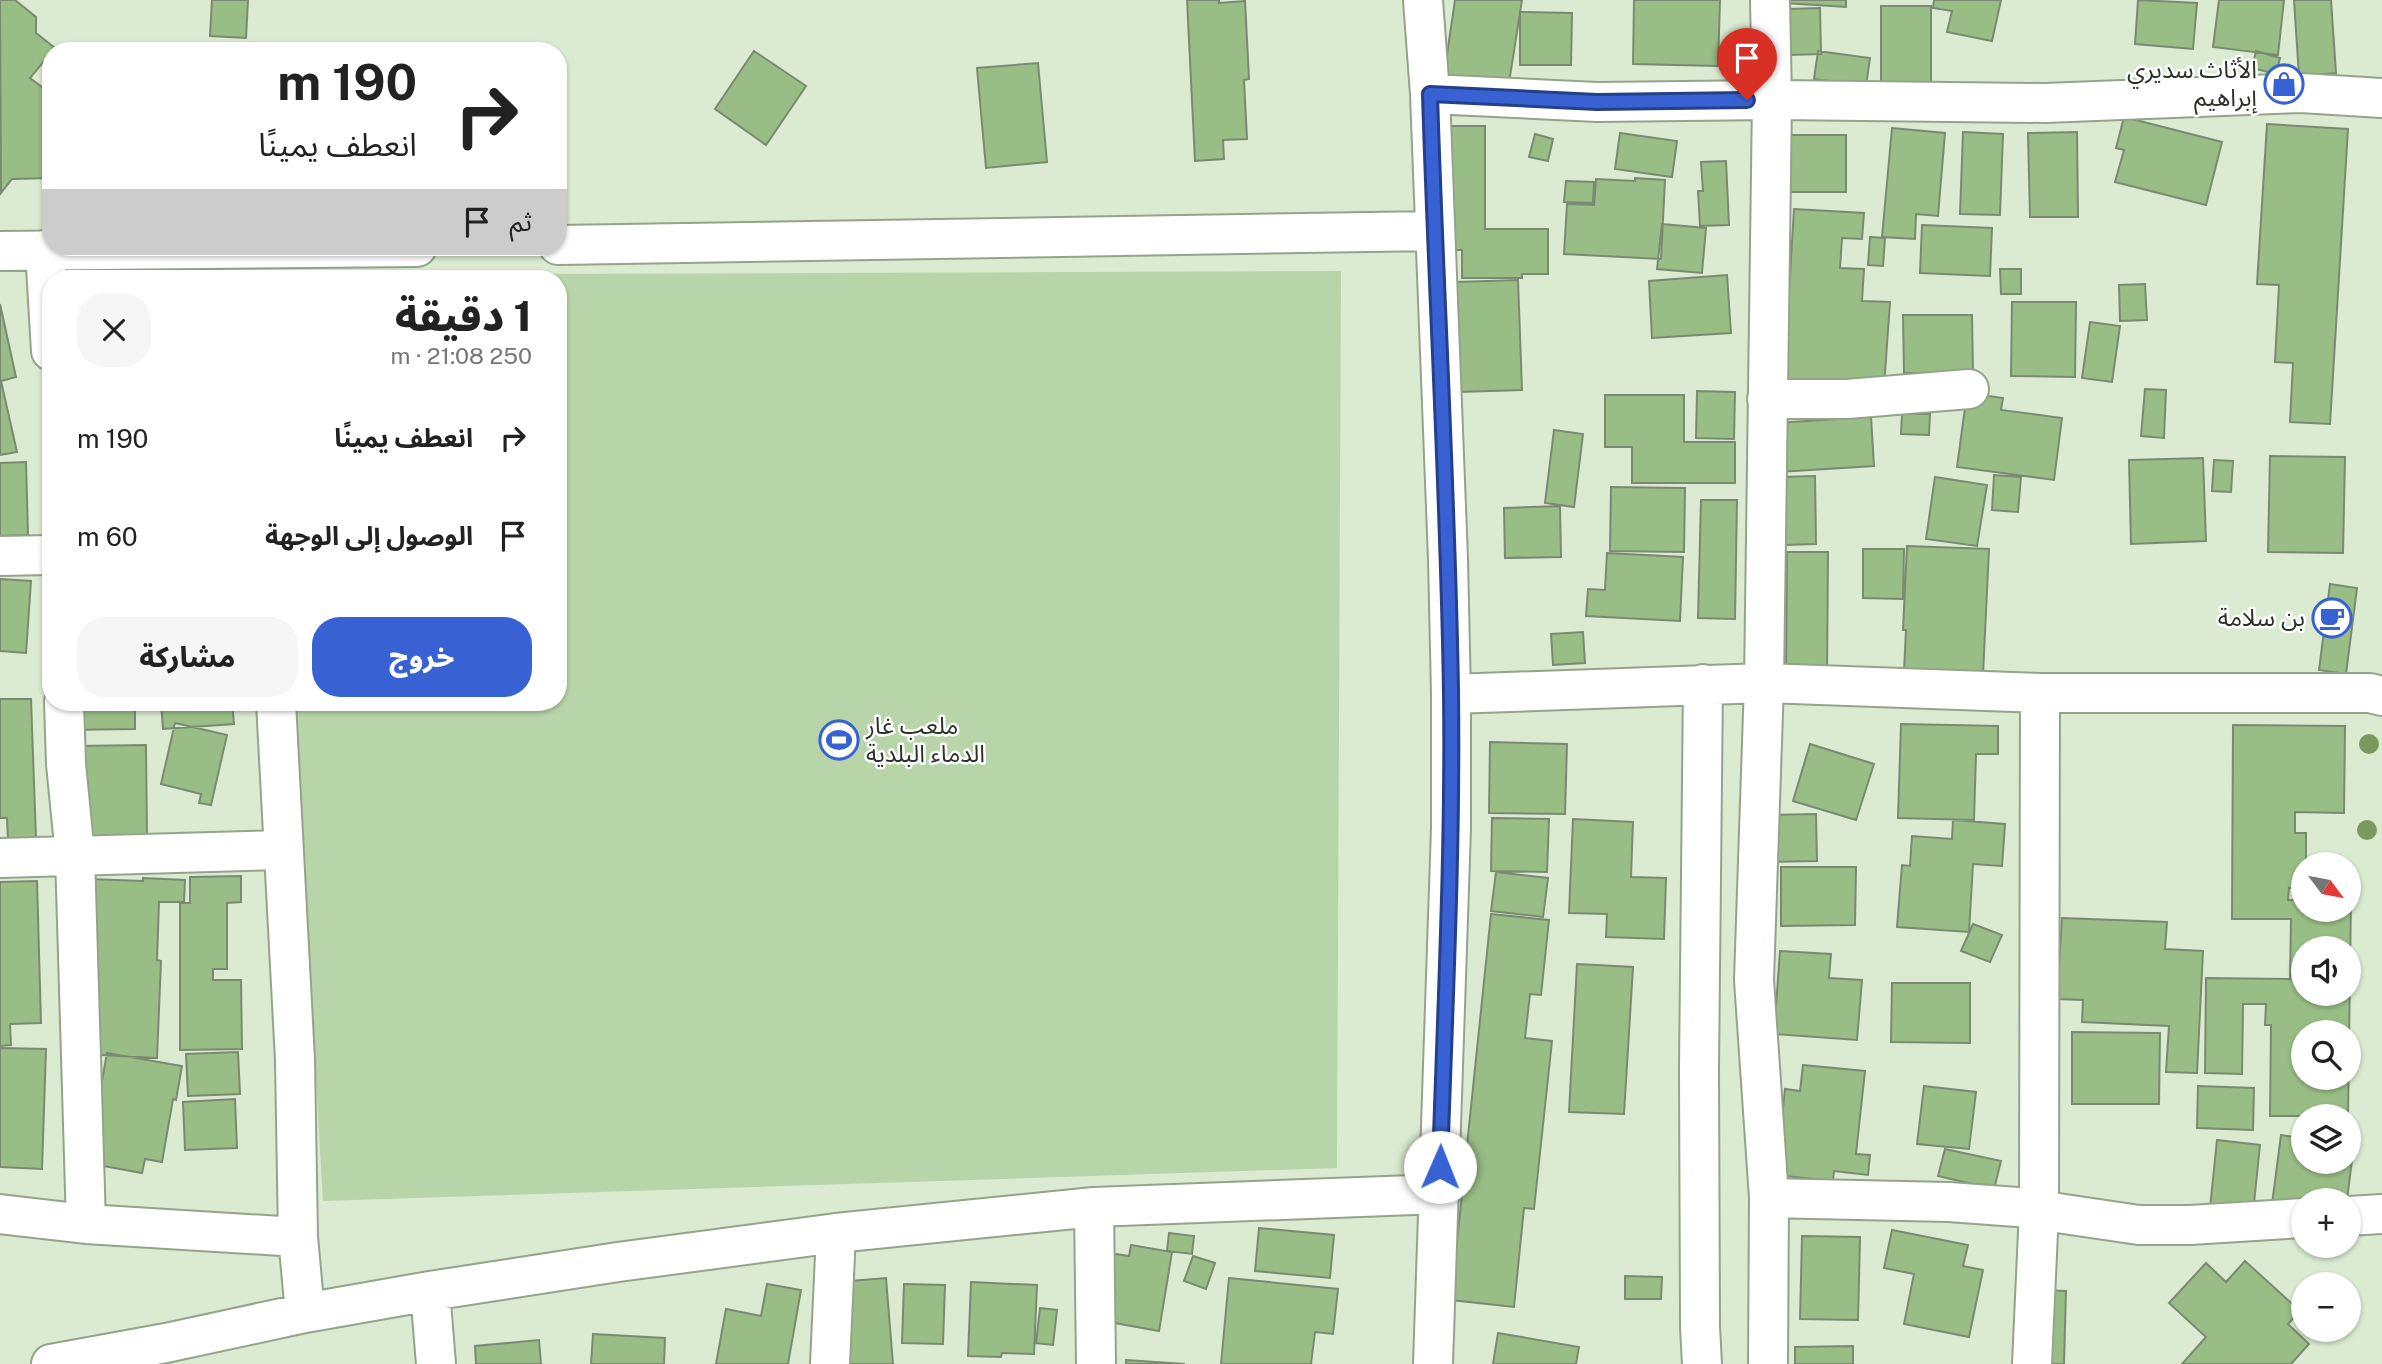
<!DOCTYPE html>
<html lang="ar">
<head>
<meta charset="utf-8">
<style>
	:root { --surface:#fff; --page:#f6f6f6; --text:#222; --muted:#767676; --accent:#3862d3 }
	body { margin:0; font-family:"Public Sans","Noto Sans Arabic",sans-serif; background:var(--page); color:var(--text); direction:rtl; height:100vh; display:flex; flex-direction:column; font-size:26px; white-space:nowrap }
	* { box-sizing:border-box; margin:0 }
	p { font-size:23px; color:var(--muted) }
	.icon { flex:none; width:38px; height:38px; fill:none; stroke:currentColor; stroke-width:2; stroke-linecap:round; stroke-linejoin:round }
	.map { position:relative; flex:1; overflow:hidden; direction:ltr }
	.details { position:absolute; left:42px; top:270px; width:525px; height:441px; display:flex; flex-direction:column; background:var(--surface); border-radius:28px; box-shadow:0 2px 5px #0004; direction:rtl }
	.details>* { flex:none }
	.banner { position:absolute; left:42px; top:42px; width:525px; height:214px; border-radius:28px; box-shadow:0 2px 5px #0004; direction:rtl; background:#fff; color:var(--text); overflow:hidden }
	.needle { width:46px; rotate:122deg }
	.buttons { position:absolute; left:2291px; top:852px; display:grid; gap:14px }
	.buttons a { display:grid; place-items:center; width:70px; height:70px; border-radius:50%; background:var(--surface); box-shadow:0 2px 5px #0004; font-size:35px }
	.pin { position:absolute; display:grid; place-items:center; width:60px; height:60px; color:#fff; margin:-72px -30px; border-radius:50% 50% 50% 0; rotate:-45deg; box-shadow:0 0 7px #0007 }
	.pin .icon { rotate:45deg }
	.me { position:absolute; width:77px; margin:-38px; rotate:1deg; stroke-linejoin:round; filter:drop-shadow(0 0 5px #0008) }
	.turn { display:flex; align-items:center; gap:24px; height:147px; padding:0 35px; font-size:32px }
	.turn .icon { width:91px; height:91px; stroke-width:2.5 }
	.turn b { display:block; font-size:49px; line-height:60px }
	.then { display:flex; align-items:center; height:66px; padding:0 35px; background:#0003; gap:14px; font-size:26px }
	.round { display:grid; place-items:center; flex:none; width:74px; height:74px; border-radius:28px; background:var(--page) }
	.overview { display:flex; align-items:center; justify-content:space-between; height:119px; padding:0 35px }
	h1 { font-size:42px; font-weight:800; line-height:52px }
	.primary-button { display:flex; gap:14px; margin-top:auto; padding:14px 35px }
	.primary-button a { flex:1; height:80px; border-radius:28px; background:var(--accent); color:#fff; font-size:28px; font-weight:800; line-height:80px; text-align:center }
	.primary-button a+a { background:var(--page); color:var(--text) }
	ul { padding:0; list-style:none }
	li { display:flex; align-items:center; gap:21px; height:98px; padding:0 35px }
	li div { flex:1 }
	li b { display:block; font-size:26px }
	li em { font-style:normal }
	.map>svg:first-child { display:block }
	.garden { fill:#b8d5a9 }
	.building { fill:#99be85; stroke:#7a8a72; stroke-width:2; fill-rule:evenodd }
	.lines { fill:none; stroke-linecap:round; stroke-linejoin:round }
	.minor-casing { stroke:#93a48b; stroke-width:42 }
	.minor { stroke:#fff; stroke-width:38 }
	.tree { fill:#79995f }
	.route-casing { stroke:#244089; stroke-width:18 }
	.route { stroke:#3862d3; stroke-width:12 }
	.labels { text-anchor:middle; stroke-width:5; stroke-linejoin:round; paint-order:stroke }
	.poi-label { font-size:24px; fill:#2c3329; stroke:#fff; text-anchor:end }
</style>
</head>
<body>
<div class="map">
<svg width="2382" height="1364" viewBox="0 0 2382 1364">
	<rect width="100%" height="100%" fill="#daebd1"/>
	<path class="garden" d="M1341,271L1337,1168L323,1201L294,702H558V278H270V275Z"/>
	<path class="building" d="M0,0H15L36,17V33L55,48L30,78L51,94V178L12,179L1,193Z
		M212,0H248L246,38L210,36Z
		M1187,0H1219V3L1245,1L1249,79L1244,80L1247,139L1223,140L1224,159L1195,161Z
		M1455,0H1522L1509,83L1444,75Z
		M1634,0H1720L1718,66L1633,64Z
		M1784,0H1846V7L1784,3Z
		M1934,0H2001L1992,41L1947,32L1952,11L1933,8Z
		M2138,0L2197,3L2193,49L2135,44Z
		M2219,0H2284L2278,55L2213,47Z
		M2294,0H2331L2336,73L2299,76Z
		M1881,6H1931V83H1881Z
		M1820,8L1821,54L1789,55L1788,9Z
		M1520,12L1572,13L1571,65H1520Z
		M754,51L806,86L766,145L715,109Z
		M1818,51L1870,58L1866,86L1814,79Z
		M2256,51L2280,58L2276,74L2252,68Z
		M1038,63L1047,162L986,168L977,68Z
		M2124,117L2222,142L2206,205L2115,182L2124,150L2116,148Z
		M2267,124L2348,129L2330,424L2290,422L2293,363L2275,362L2279,285L2257,284Z
		M1446,126H1485V229H1548V274H1522V278H1462V250H1445Z
		M1892,128L1945,133L1938,216L1916,214L1915,239L1882,237Z
		M1963,132L2003,134L2000,215L1960,214Z
		M2077,132L2078,217H2030L2028,133Z
		M1620,133L1677,141L1672,177L1615,169Z
		M1535,134L1553,139L1548,161L1529,157Z
		M1785,135H1846V192H1785Z
		M1726,161L1729,225L1700,226L1698,191H1703L1701,162Z
		M1635,178L1665,180L1661,259L1564,254L1567,204L1594,205L1596,179L1635,181Z
		M1566,181L1594,182L1593,203L1564,202Z
		M1794,209L1864,213L1862,239L1842,238L1840,268L1864,269L1862,301L1890,302L1884,387L1783,392Z
		M1662,224L1706,228L1702,273L1657,269Z
		M1922,225L1992,228L1990,276L1920,273Z
		M1870,237L1885,238L1883,266L1868,265Z
		M2000,269H2021V294H2001Z
		M440,271L482,278H439Z
		M1727,275L1731,333L1652,338L1649,281Z
		M1518,280L1522,390L1459,392L1455,282Z
		M2145,284L2147,320L2120,321L2119,285Z
		M2012,302H2076L2075,377L2011,376Z
		M0,304L16,377L1,381L17,452L0,455Z
		M1903,315H1972L1973,373H1904Z
		M2090,322L2120,326L2112,382L2082,378Z
		M2145,389L2166,390L2164,438L2141,436Z
		M1697,391L1735,392L1734,439L1696,438Z
		M1967,393L2003,398L2001,410L2062,418L2054,480L1957,467Z
		M1605,395H1684V442H1735V483H1632V447H1605Z
		M1902,414H1930L1929,435L1901,434Z
		M1871,417L1874,466L1776,472L1773,423Z
		M1554,430L1583,434L1574,507L1545,503Z
		M2270,456L2345,457L2343,553L2268,552Z
		M2203,458L2206,541L2131,544L2129,460Z
		M2214,460L2233,461L2231,492L2212,491Z
		M26,462L28,535L0,536V463Z
		M1994,475L2021,477L2018,512L1992,510Z
		M1815,476L1816,544L1783,545L1782,477Z
		M1935,477L1987,485L1977,546L1926,539Z
		M1611,487L1685,488L1684,552L1610,551Z
		M1701,500H1737L1735,619L1698,618Z
		M1560,506L1561,557L1505,558L1504,508Z
		M1907,546L1989,549L1983,675L1904,671L1906,630H1903Z
		M1863,549H1904L1903,599L1863,598Z
		M1787,552H1828L1827,675H1786Z
		M1607,553L1683,557L1680,621L1586,616L1588,589L1605,590Z
		M0,579L31,581L26,653L0,651Z
		M2330,584L2357,588L2346,674L2319,670Z
		M1583,632L1585,663L1553,665L1551,634Z
		M0,699H31L36,839L8,840L7,818H0Z
		M66,702H135V729L66,730Z
		M161,702H232L234,724L163,729Z
		M175,723L227,735L211,805L199,803L201,794L161,784Z
		M1901,724L1998,726V754H1976L1974,820L1898,818Z
		M2233,725L2345,726L2344,813L2295,812V833H2306V864H2303V887L2289,888L2288,900H2303V910H2348V900H2351L2348,1116H2270L2271,1025H2265L2266,1004H2243L2242,1074L2205,1073L2206,978L2290,979L2291,919H2232ZM2303,948H2348V994H2303ZM2303,1032H2348V1078H2303Z
		M1490,742L1567,744L1565,814L1489,813Z
		M1810,744L1874,764L1856,820L1793,801Z
		M146,745L147,839H77L76,746Z
		M1816,814L1817,861L1763,862V815Z
		M1492,818L1549,819L1547,872L1491,871Z
		M1573,819L1633,822L1631,877L1666,878L1664,939L1606,937L1607,914L1569,913Z
		M1953,820L2005,824L2002,866L1973,864L1969,932L1897,927L1902,865L1910,866L1912,836L1952,839Z
		M1781,867H1856L1855,925L1781,926Z
		M1496,872L1548,878L1543,917L1491,911Z
		M241,876V902L227,903V969H213V980H241L242,1049L180,1050V903H190V877Z
		M143,878L185,880L184,902H159L157,960L161,961L157,1058L83,1054L91,879L143,881Z
		M37,881L41,1023L10,1024L11,1045L0,1046V882Z
		M1491,914L1549,920L1541,995L1530,994L1525,1038L1552,1041L1534,1209L1524,1208L1514,1307L1451,1300Z
		M2062,918L2167,922L2165,949L2203,951L2197,1073L2166,1072L2169,1026L2082,1022L2083,1000L2057,999Z
		M1973,924L2002,935L1990,962L1961,951Z
		M1780,951L1831,954L1829,978L1862,980L1857,1040L1774,1034Z
		M1577,964L1633,967L1624,1114L1569,1112Z
		M1892,983H1970V1043L1891,1042Z
		M2072,1032L2160,1033L2159,1104H2072Z
		M0,1048L46,1049L42,1169L0,1167Z
		M238,1052L240,1094L188,1096L186,1054Z
		M107,1053L182,1066L176,1100L173,1099L162,1162L145,1159L142,1173L87,1163Z
		M1803,1065L1865,1071L1856,1154L1870,1155L1868,1175L1834,1171L1833,1181L1776,1175L1785,1089L1800,1091Z
		M1924,1086L1976,1092L1969,1149L1917,1144Z
		M2198,1086L2254,1088L2253,1130L2197,1128Z
		M235,1099L237,1148L185,1150L183,1102Z
		M2281,1135L2303,1138V1162H2348V1143L2354,1144L2347,1200H2303L2272,1204Z
		M2217,1140L2260,1145L2253,1213L2210,1208Z
		M1945,1149L2001,1161L1994,1189L1938,1176Z
		M1259,1228L1334,1235L1330,1278L1255,1271Z
		M1892,1230L1968,1245L1963,1266L1983,1270L1969,1337L1904,1324L1914,1274L1884,1268Z
		M1169,1233L1194,1236L1192,1254L1167,1251Z
		M1802,1236L1860,1237L1858,1320L1800,1319Z
		M1131,1245L1172,1252L1159,1331L1098,1320L1109,1253L1129,1256Z
		M1193,1256L1215,1263L1206,1289L1184,1281Z
		M2245,1261L2300,1311L2288,1324L2309,1344L2291,1364H2182L2206,1337L2169,1303L2206,1263L2226,1282Z
		M1625,1276L1662,1277L1661,1299H1625Z
		M886,1278L893,1364H844L838,1282Z
		M1229,1278L1338,1289L1333,1334L1315,1332L1311,1364H1221Z
		M971,1282L1037,1285L1034,1354L1002,1353L1001,1357L968,1356Z
		M767,1284L801,1290L788,1364H716L726,1309L761,1316Z
		M904,1284L945,1285L943,1344L902,1343Z
		M2038,1290L2066,1291L2064,1364H2036Z
		M1040,1308L1057,1310L1053,1345L1036,1343Z
		M1498,1333L1579,1347L1576,1364H1493Z
		M593,1334L665,1338L664,1364H591Z
		M539,1340L541,1364H476L475,1346Z
		M1853,1346V1364H1795V1347Z
		M1126,1360L1185,1364H1126Z"/>
	<g class="lines">
		<g class="minor-casing">
			<path id="minor" d="M1423,0L1430,94L1448,559L1451,694V828L1433,1364
				M1430,94L1597,102L1772,100L2045,103L2301,93L2382,98
				M558,245L1434,231
				M45,250L51,351
				M0,251L417,247
				M1767,399H1847L1969,389
				M0,556L51,555
				M1451,694L1764,683L2040,693H2370L2382,696
				M64,702L66,764L75,855L86,1224
				M276,702L295,1060L298,1237L305,1313
				M0,858L283,850
				M1769,1198L1949,1202L2017,1207L2139,1225H2190L2303,1218
				M1094,1207L1096,1364
				M0,1214L86,1224L298,1237
				M2348,1216L2382,1214
				M430,1291L436,1364
				M51,1364L166,1343L305,1313L430,1291L618,1262L836,1233L1094,1207L1440,1194
				M830,1364L836,1233
				M1702,1364L1700,1327L1699,1069L1703,684
				M1768,1364L1769,1198L1754,980L1764,683L1772,100L1770,0
				M2032,1364L2039,1210L2040,693"/>
		</g>
		<use href="#minor" class="minor"/>
	</g>
	<g class="tree">
		<circle cx="2369" cy="744" r="10"/>
		<circle cx="2367" cy="830" r="10"/>
	</g>
	<g class="lines">
		<g class="route-casing">
			<path id="route" d="M1440,1167C1445,1009 1453,851 1451,692C1448,493 1436,293 1430,94L1597,102L1747,100"/>
		</g>
		<use href="#route" class="route"/>
	</g>
	<defs>
		<g id="shop-ring" transform="scale(2.0125)"><circle r="9.5" fill="#fff" stroke="#3862d3" stroke-width="1.5"/><path d="M-5-2.5h2.3a2.7 3.5 0 0 1 5.4 0H5L5.5 6h-11ZM-1.5-2.5h3a1.5 2.3 0 0 0-3 0Z" fill="#3862d3"/></g>
		<g id="cafe-ring" transform="scale(2.0125)"><circle r="9.5" fill="#fff" stroke="#3862d3" stroke-width="1.5"/><path d="M-5.5-4.5H6V0H3Q3 3.5 0 3.5H-2.5Q-5.5 3.5-5.5 0ZM3-3.2v2h1.7v-2ZM-6 4.5H4V6H-6Z" fill="#3862d3"/></g>
		<g id="stadium-ring" transform="scale(2.0125)"><circle r="9.5" fill="#fff" stroke="#3862d3" stroke-width="1.5"/><path d="M0-5a6.5 5 0 1 0 0 10a6.5 5 0 1 0 0-10ZM-3.5-1.8h7v3.6h-7Z" fill="#3862d3"/></g>
	</defs>
	<g fill-rule="evenodd">
		<use href="#shop-ring" x="2284" y="84"/>
		<use href="#cafe-ring" x="2332" y="618"/>
		<use href="#stadium-ring" x="839" y="740"/>
	</g>
	<g class="labels">
		<g class="poi-label">
			<text x="2257" y="78">الأثاث سديري<tspan x="2257" dy="28">إبراهيم</tspan></text>
			<text x="2305" y="626">بن سلامة</text>
			<text x="866" y="734" text-anchor="start">ملعب غار<tspan x="866" dy="28">الدماء البلدية</tspan></text>
		</g>
	</g>
</svg>
<div class="buttons">
<a><svg class="needle" viewBox="-14 -14 28 28"><path d="M0-13l5 13h-10z" fill="#e53935"/><path d="M0 13l5-13h-10z" fill="#767676"/></svg></a>
<a><svg class="icon" aria-label="sound" viewBox="0 0 24 24"><path d="M4 9h4l5-4v14l-5-4H4zM17 9q2 3 0 6"/></svg></a>
<a><svg class="icon" aria-label="search" viewBox="0 0 24 24"><circle cx="10" cy="10" r="6"/><path d="M15 15l6 6"/></svg></a>
<a><svg class="icon" aria-label="layers" viewBox="0 0 24 24"><path d="M12 4l9 5-9 5-9-5zM3 14l9 5 9-5"/></svg></a>
<a>+</a>
<a>−</a>
</div>
<div class="pin" style="left:1747px;top:100px;background:#d93025"><svg class="icon" aria-label="arrive" viewBox="0 0 24 24"><path d="M6 21V4h12l-3 4 3 4H6"/></svg></div>
<svg class="me" style="left:1440px;top:1167px" viewBox="-20 -20 40 40"><circle r="19" fill="#fff"/><path d="M0-13L10 11 0 6-10 11z" fill="#3862d3"/></svg>
<div class="banner">
<div class="turn"><svg class="icon" aria-label="right" viewBox="0 0 24 24"><path d="M7 20v-9h11M14 6l5 5-5 5"/></svg><div><b>190 m</b>انعطف يمينًا</div></div>
<div class="then">ثم<svg class="icon" aria-label="arrive" viewBox="0 0 24 24"><path d="M6 21V4h12l-3 4 3 4H6"/></svg></div>
</div>
<section class="details">
<div class="overview"><div><h1>1 دقيقة</h1><p>250 m · 21:08</p></div><a class="round"><svg class="icon" aria-label="close" viewBox="0 0 24 24"><path d="M6 6l12 12M18 6L6 18"/></svg></a></div>
<ul>
<li><svg class="icon" aria-label="right" viewBox="0 0 24 24"><path d="M7 20v-9h11M14 6l5 5-5 5"/></svg><div><b>انعطف يمينًا</b></div><em>190 m</em></li>
<li><svg class="icon" aria-label="arrive" viewBox="0 0 24 24"><path d="M6 21V4h12l-3 4 3 4H6"/></svg><div><b>الوصول إلى الوجهة</b></div><em>60 m</em></li>
</ul>
<div class="primary-button"><a>خروج</a><a>مشاركة</a></div>
</section>
</div>
</body>
</html>
